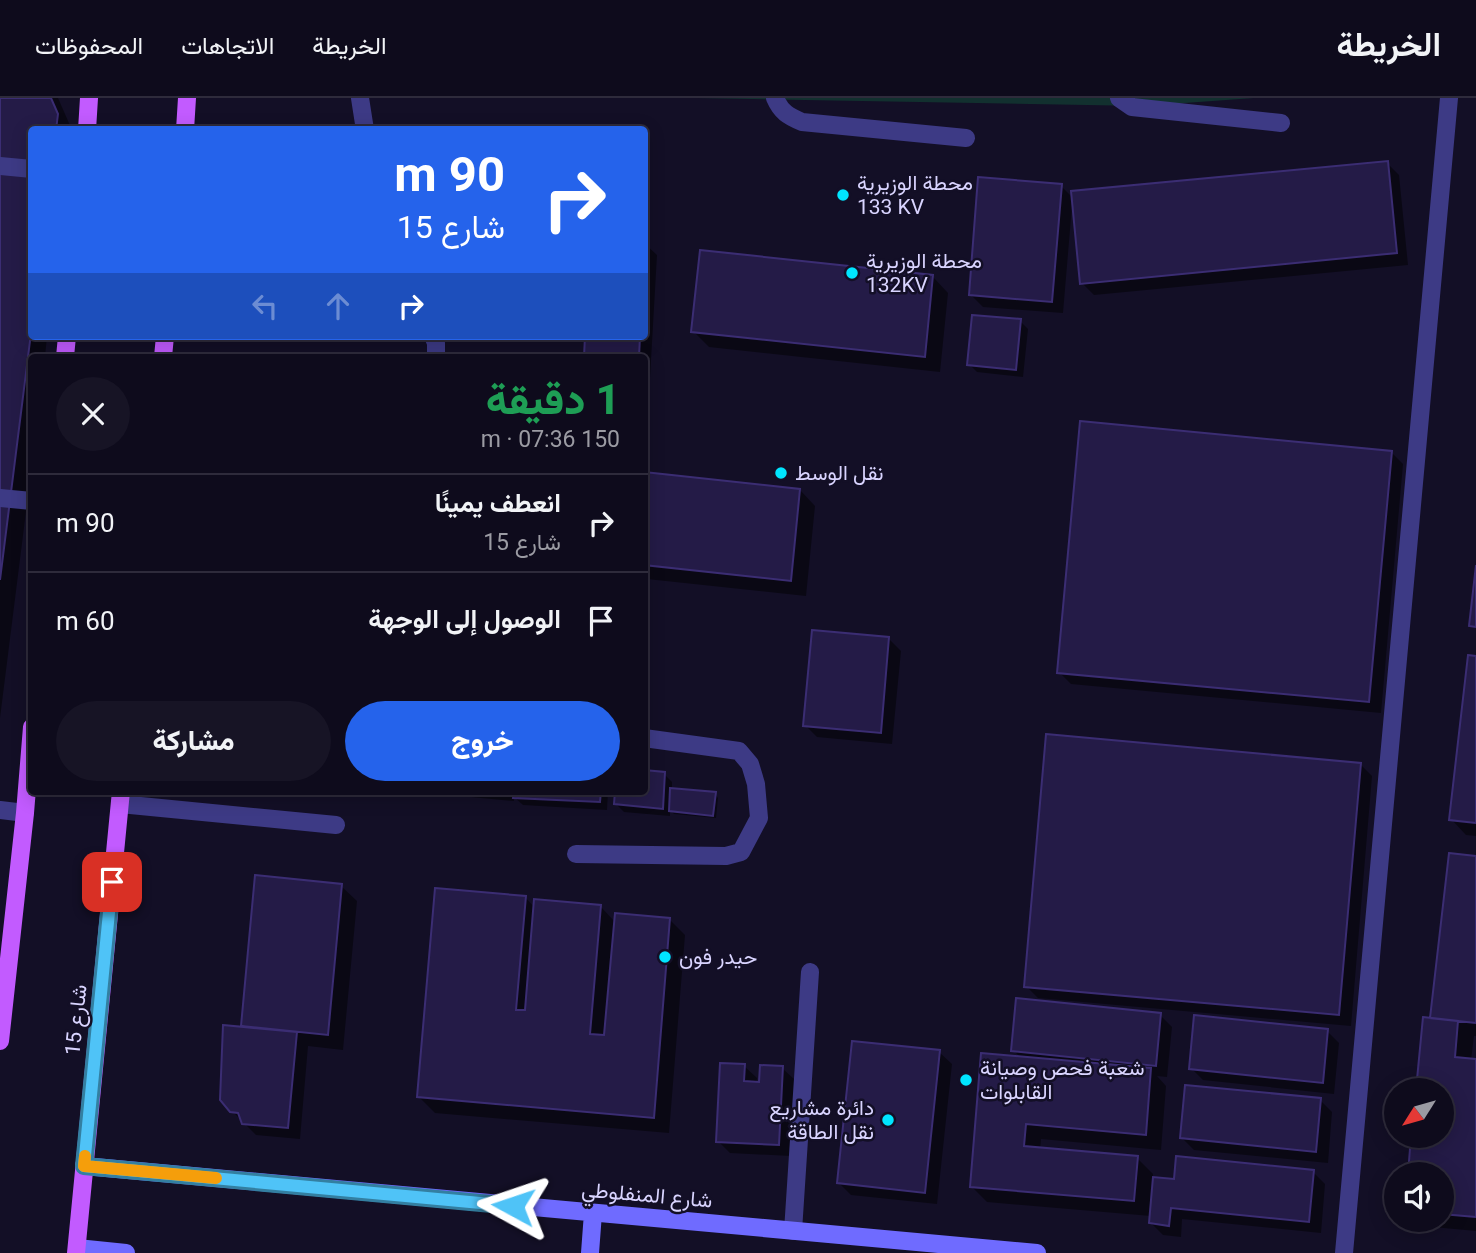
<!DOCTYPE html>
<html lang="ar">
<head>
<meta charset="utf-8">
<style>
	:root { --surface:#0e0b1c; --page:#171425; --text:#f1f3f6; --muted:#9b9ba3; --line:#2e2b3b; --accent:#2563eb }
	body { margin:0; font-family:Roboto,Vazirmatn,sans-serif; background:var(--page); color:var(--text); direction:rtl; height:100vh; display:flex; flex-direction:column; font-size:26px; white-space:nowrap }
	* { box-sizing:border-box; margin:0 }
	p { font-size:23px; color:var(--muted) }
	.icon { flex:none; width:38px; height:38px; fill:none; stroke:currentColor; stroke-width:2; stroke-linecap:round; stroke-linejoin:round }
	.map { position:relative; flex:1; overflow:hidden; direction:ltr }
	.drawer { position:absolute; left:28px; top:256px; width:620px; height:441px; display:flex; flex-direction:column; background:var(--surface); border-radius:7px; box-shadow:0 4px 18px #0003,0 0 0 2px var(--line); direction:rtl }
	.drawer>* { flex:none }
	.top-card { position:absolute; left:28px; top:28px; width:620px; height:214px; border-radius:7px; box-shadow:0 4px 18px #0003,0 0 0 2px var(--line); direction:rtl; background:#2563eb; color:#fff; overflow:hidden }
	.needle { width:46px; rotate:233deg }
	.tools { position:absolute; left:1384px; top:980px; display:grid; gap:14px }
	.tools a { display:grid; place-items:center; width:70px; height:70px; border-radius:50%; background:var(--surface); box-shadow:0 4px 18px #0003,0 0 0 2px var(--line); font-size:35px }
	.pin { position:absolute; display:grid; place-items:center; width:60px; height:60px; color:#fff; margin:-30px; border-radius:14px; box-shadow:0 4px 10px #0006 }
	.me { position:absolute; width:77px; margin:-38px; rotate:275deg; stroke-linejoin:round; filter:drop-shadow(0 0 5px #0008) }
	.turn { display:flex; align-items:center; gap:24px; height:147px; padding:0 28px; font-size:32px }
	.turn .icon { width:91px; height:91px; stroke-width:2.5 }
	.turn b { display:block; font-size:49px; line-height:60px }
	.lanes { display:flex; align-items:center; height:66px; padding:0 28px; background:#0003; justify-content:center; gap:35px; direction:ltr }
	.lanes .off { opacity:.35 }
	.round { display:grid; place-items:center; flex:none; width:74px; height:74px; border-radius:37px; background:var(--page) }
	.headline { display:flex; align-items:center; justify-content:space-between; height:119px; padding:0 28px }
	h1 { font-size:42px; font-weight:800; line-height:52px; color:#1e9e55 }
	.cta { display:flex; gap:14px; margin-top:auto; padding:14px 28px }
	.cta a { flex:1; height:80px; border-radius:42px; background:var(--accent); color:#fff; font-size:28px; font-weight:800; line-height:80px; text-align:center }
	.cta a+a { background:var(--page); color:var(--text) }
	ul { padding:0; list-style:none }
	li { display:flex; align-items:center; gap:21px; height:98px; padding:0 28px; border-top:2px solid var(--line) }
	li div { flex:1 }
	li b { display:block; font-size:26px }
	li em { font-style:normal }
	header { display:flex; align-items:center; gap:42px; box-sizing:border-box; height:98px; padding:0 35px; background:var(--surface); border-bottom:2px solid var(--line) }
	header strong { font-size:33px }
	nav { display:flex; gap:38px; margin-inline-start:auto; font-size:24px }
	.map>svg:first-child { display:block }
	.green { fill:#12302f }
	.shadow { fill:#0007 }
	.building { fill:#241b47; stroke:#3b2d73; stroke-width:2 }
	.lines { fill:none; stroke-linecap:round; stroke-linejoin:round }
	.lane { stroke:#3d3a85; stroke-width:18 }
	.street { stroke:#3d3a85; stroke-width:18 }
	.secondary { stroke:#6f6bff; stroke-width:18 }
	.primary { stroke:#c25bff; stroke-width:18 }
	.route-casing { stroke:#337fa1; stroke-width:18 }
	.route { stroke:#4fc3f7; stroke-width:12 }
	.slow { stroke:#f59e0b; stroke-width:12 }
	.poi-dot { fill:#00e5ff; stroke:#130f26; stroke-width:2.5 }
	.labels { text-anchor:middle; stroke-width:5; stroke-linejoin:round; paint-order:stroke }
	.poi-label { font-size:21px; fill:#d9d4ff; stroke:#130f26; text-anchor:start }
	.street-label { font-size:21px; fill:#d9d4ff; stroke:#130f26 }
</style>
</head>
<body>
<header>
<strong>الخريطة</strong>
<nav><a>الخريطة</a><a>الاتجاهات</a><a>المحفوظات</a></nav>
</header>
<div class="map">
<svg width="1476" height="1155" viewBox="0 0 1476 1155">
	<rect width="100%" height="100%" fill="#130f26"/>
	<path class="green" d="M697,0H1254L1143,8Z"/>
	<path class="shadow" d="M0,0H58L72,32H32V238H47L45,259H32V366L0,620Z
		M1387,65L1399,77L1408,167L1094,197L1082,185L1074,108H1072L1063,215L983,209L971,197L1061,88L1073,100Z
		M644,145L657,157L649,297H644V259H586L587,238H644Z
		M933,179L948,195L940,274L709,249L693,233Z
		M1020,223L1028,231L1023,279L977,274L969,266Z
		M1391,354L1403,366L1381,615L1071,586L1059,574Z
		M644,376L800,392L815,408L806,498L647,481L644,478Z
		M644,541L649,546L647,586H644Z
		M889,541L901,553L892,646L817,639L805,627Z
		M1476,559V738L1466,737L1451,721Z
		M1360,666L1372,678L1351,928L1038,900L1026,888Z
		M644,674L664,676L672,684V692L715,696L718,700L716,720L674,716L670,712V718L624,714L616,706L617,693H644Z
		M436,693H608L607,712L523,707L514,699V703L439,696Z
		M1476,760V938H1474L1471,962L1476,963V1133L1422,1128L1415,1122H1442V1076H1409L1413,1038H1442V992H1418L1425,921L1431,922Z
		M341,788L357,803L343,952L308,948L300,1041L256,1037L232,1013L246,931L243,927Z
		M525,799L535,810L601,809L615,824L669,821L685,837L669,1035L435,1015L419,999Z
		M1160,917L1172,929L1167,979L1157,978L1166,988L1161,1052L1041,1041L1040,1052L1137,1060L1153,1076V1081L1175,1083L1313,1074L1325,1086L1321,1135L1182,1121L1181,1139L1163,1137L1151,1125V1118L987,1104L971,1088L1021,960L1013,952Z
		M1327,933L1339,945L1334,996L1203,982L1191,970Z
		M939,954L952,966L937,1106L851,1097L839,1085Z
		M744,968L757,980L756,986H761L782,970L795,982L791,1058L730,1055L718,1043Z
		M1320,1002L1332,1014L1328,1065L1194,1052L1182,1040Z"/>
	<path class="building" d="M0,0H51L58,16L56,32H32V227L0,482Z
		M1388,63L1397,155L1080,186L1071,93Z
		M978,79L1062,86L1052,204L969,197Z
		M700,152L933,177L925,259L691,234Z
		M972,217L1021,221L1016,272L967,267Z
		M585,238H640L639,259H584Z
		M1080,323L1392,353L1369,604L1057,575Z
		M644,374L800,391L791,483L644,467Z
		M1476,467V529L1469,528Z
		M812,532L889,539L881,635L803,628Z
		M1468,557L1476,558V725L1449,722Z
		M1046,636L1361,665L1339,917L1024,889Z
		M644,672L665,674L663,711L614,706L615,693H644Z
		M670,690L716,694L713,718L669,713Z
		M514,693H601L600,704L513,700Z
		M1449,755L1476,758V925L1430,920Z
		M255,777L342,786L328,937L241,928Z
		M435,790L526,798L516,912H525L534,801L601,807L590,936L604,937L615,815L670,820L654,1020L417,999Z
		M1016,900L1161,915L1156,968L1011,953Z
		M1194,917L1328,931L1323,985L1189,971Z
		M1423,919L1458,923L1455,959L1476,961V1119L1442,1116V1076H1408L1411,1038H1442V992H1416Z
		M223,927L297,934L288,1030L242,1026L238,1015L230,1014L220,1002Z
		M852,943L940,952L925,1095L837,1085Z
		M981,955L1151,970L1146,1037L1026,1026L1024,1048L1138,1058L1134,1103L970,1089Z
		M720,965L745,966L744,983L759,984L760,967L783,968L779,1047L716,1044Z
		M1185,987L1321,1000L1316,1054L1180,1040Z
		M1176,1058L1314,1072L1309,1124L1171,1110L1169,1128L1149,1125L1153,1079L1174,1081Z"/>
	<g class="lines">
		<path class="lane" d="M360,0L365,32
			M775,0C781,14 788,18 802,24L966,40
			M1119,0L1132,9L1281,25
			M433,238L436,245V259
			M120,706L336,727
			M576,756L726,758L741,754L759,720L756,686L750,666L739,653L644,640
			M793,1133L810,874
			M1344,1155L1449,0"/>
		<path class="street" d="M0,68L32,71
			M0,400L32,403
			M0,712L25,715"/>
		<path class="secondary" d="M84,1068L1037,1155
			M77,1150L126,1155
			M590,1155L593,1115"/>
		<path class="primary" d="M87,32L89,0
			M185,32L187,0
			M65,259L67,238
			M163,259L165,238
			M0,943L25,715L32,629
			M76,1155L121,693"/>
	</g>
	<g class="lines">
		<g class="route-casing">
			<path id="route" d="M112,784L84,1068L513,1108"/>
		</g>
		<use href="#route" class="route"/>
		<path class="slow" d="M85,1058L84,1068L216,1080"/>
	</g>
	<g class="poi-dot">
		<circle cx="843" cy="97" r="7"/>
		<circle cx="852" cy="175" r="7"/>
		<circle cx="781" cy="375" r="7"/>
		<circle cx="665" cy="859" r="7"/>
		<circle cx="966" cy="982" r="7"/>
		<circle cx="888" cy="1022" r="7"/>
	</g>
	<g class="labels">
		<g class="poi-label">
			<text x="857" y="92">محطة الوزيرية<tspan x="857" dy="24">133 KV</tspan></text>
			<text x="866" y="170">محطة الوزيرية<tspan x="866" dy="24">132KV</tspan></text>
			<text x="795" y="382">نقل الوسط</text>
			<text x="679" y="866">حيدر فون</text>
			<text x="980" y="977">شعبة فحص وصيانة<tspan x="980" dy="24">القابلوات</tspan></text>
			<text x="874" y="1017" text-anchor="end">دائرة مشاريع<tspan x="874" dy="24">نقل الطاقة</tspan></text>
		</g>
		<g class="street-label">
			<text transform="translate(76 922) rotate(-84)" y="7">شارع 15</text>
			<text transform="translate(647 1097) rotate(5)" y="7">شارع المنفلوطي</text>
		</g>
	</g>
</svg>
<div class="tools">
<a><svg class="needle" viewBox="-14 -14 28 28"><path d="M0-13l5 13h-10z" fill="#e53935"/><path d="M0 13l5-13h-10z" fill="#9b9ba3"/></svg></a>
<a><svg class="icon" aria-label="sound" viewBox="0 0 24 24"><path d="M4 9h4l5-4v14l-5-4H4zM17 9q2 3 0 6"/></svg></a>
</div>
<div class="pin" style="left:112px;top:784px;background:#d93025"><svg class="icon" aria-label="arrive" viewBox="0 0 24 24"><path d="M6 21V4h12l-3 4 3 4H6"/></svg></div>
<svg class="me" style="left:513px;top:1108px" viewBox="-20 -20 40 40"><path d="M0-17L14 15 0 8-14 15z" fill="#4fc3f7" stroke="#fff" stroke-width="4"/></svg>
<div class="top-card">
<div class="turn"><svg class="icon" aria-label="right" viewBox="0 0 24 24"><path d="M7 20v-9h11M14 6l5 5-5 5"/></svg><div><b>90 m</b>شارع 15</div></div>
<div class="lanes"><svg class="icon off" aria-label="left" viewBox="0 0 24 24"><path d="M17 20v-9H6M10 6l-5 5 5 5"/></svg><svg class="icon off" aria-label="ahead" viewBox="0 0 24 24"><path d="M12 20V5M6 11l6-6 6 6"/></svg><svg class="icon" aria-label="right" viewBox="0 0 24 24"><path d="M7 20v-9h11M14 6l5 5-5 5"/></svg></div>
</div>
<section class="drawer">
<div class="headline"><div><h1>1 دقيقة</h1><p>150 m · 07:36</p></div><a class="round"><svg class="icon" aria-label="close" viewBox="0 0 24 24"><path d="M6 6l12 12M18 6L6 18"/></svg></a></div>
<ul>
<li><svg class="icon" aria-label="right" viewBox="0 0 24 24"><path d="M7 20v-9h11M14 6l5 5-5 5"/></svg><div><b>انعطف يمينًا</b><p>شارع 15</p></div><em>90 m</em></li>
<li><svg class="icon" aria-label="arrive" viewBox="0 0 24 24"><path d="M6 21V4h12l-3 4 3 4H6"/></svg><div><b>الوصول إلى الوجهة</b></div><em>60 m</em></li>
</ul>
<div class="cta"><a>خروج</a><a>مشاركة</a></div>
</section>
</div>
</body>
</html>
